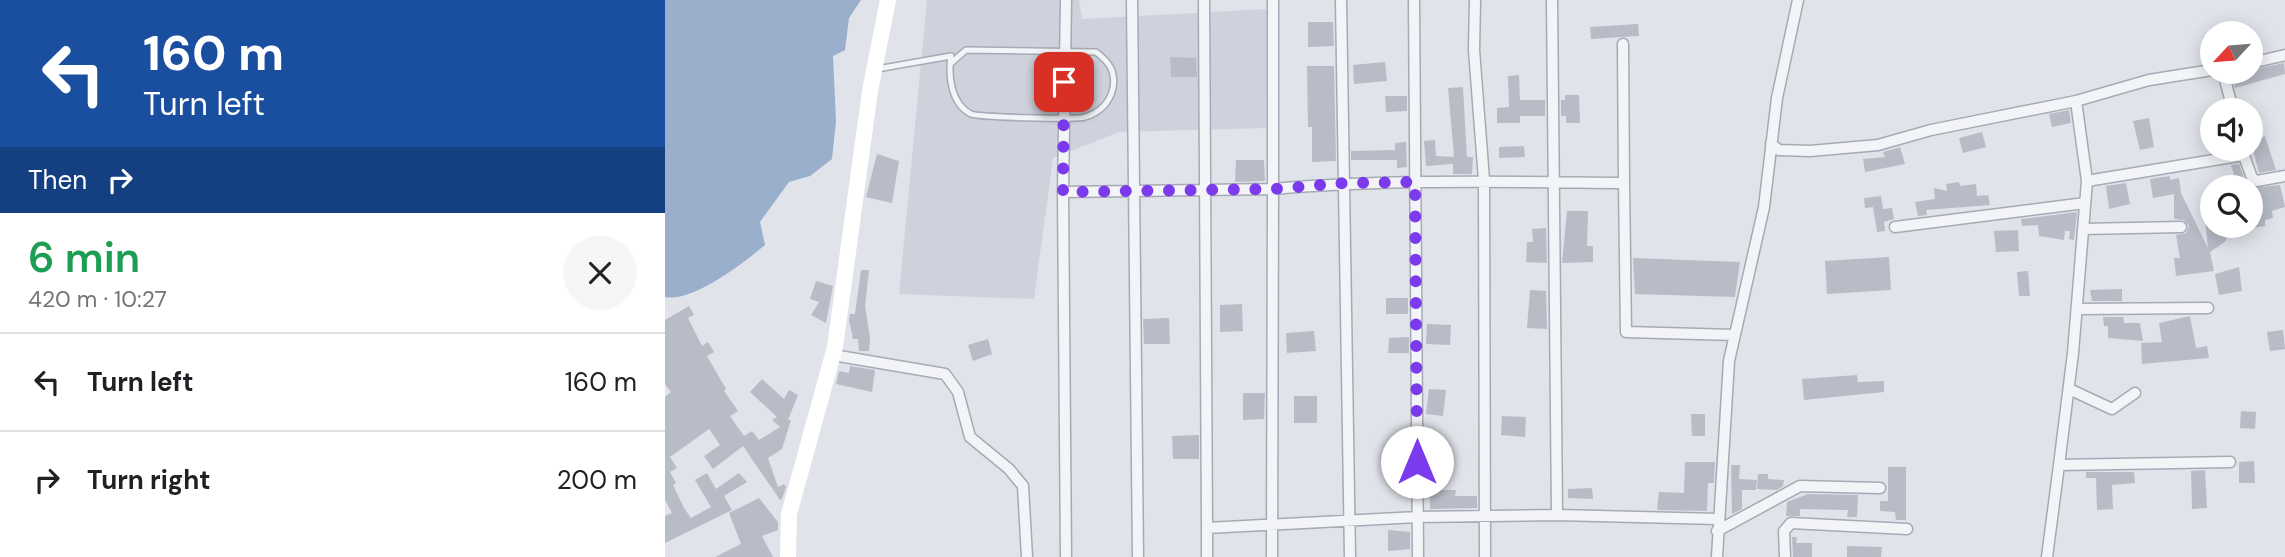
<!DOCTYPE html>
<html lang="en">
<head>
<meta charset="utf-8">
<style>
	:root { --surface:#fff; --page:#f6f6f6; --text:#202124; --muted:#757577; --line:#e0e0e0 }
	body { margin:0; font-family:"DM Sans",sans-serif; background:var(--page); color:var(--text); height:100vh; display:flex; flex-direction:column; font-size:26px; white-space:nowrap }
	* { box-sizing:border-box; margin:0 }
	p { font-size:23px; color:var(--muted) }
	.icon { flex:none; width:38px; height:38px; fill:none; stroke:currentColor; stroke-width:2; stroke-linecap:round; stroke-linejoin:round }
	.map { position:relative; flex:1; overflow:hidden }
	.sheet { display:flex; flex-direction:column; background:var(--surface); width:665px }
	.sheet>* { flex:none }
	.top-card { background:#1a4fa0; color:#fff; overflow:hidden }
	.needle { width:46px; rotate:244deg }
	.fabs { position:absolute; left:1535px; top:21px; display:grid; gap:14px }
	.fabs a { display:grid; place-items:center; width:63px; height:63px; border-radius:50%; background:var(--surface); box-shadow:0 4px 18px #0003; font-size:35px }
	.pin { position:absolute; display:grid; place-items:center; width:60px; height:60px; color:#fff; margin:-30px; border-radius:14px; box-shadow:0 4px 10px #0006 }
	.me { position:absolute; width:77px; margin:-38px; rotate:0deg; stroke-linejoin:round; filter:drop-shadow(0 0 5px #0008) }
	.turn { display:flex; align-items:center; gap:24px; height:147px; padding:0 28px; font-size:32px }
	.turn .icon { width:91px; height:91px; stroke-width:2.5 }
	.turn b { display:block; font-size:49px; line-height:60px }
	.then { display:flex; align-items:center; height:66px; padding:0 28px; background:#0003; gap:14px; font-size:26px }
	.round { display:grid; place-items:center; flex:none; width:74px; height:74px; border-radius:37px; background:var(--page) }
	.head { display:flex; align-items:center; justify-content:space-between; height:119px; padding:0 28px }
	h1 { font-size:42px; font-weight:600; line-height:52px; color:#1e9e55 }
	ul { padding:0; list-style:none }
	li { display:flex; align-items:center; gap:21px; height:98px; padding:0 28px; border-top:2px solid var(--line) }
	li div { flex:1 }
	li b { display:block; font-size:26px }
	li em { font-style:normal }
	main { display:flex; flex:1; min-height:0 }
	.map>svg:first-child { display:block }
	.built { fill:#ced2dc }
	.water { fill:#99afcc }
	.building { fill:#b7bcc7 }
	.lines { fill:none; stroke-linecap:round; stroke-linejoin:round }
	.lane-casing { stroke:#a5aab4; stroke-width:8 }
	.street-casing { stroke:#a5aab4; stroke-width:13 }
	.lane { stroke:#f3f4f8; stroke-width:5 }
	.street { stroke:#f3f4f8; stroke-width:10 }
	.secondary { stroke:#fff; stroke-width:16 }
	.route { stroke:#7c3aed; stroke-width:12; stroke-dasharray:0 21.6 }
</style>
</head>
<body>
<main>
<section class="sheet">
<div class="top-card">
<div class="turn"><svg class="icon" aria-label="left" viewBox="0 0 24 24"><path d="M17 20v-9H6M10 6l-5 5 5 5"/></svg><div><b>160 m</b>Turn left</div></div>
<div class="then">Then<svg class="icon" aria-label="right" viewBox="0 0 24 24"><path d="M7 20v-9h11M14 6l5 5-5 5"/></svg></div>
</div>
<div class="head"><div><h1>6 min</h1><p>420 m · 10:27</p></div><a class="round"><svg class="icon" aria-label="close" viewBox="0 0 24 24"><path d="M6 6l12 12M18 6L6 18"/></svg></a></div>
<ul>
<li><svg class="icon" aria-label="left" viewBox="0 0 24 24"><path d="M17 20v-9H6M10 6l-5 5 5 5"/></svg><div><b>Turn left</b></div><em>160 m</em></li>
<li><svg class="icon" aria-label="right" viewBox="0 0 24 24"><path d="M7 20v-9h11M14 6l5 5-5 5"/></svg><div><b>Turn right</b></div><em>200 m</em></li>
</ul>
</section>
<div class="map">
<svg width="1620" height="557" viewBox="0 0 1620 557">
	<rect width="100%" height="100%" fill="#e0e3ea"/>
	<path class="built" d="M262,0H414L417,19L604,9L601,128L454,132L388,158L369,299L234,294Z"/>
	<path class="water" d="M0,0H196L184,18L180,50L168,56L171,121L167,159L145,176L124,182L95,222L100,245C80,262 27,303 0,297Z"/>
	<path class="building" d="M643,22H668L669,46L643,47Z
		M973,24L974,36L926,39L925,27Z
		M505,57L531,58L532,77H506Z
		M720,62L722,81L689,84L688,65Z
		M1619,63L1620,74L1570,88L1567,74Z
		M642,66H669L671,161L647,162V127H643Z
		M854,75L855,100H880V116H855V123H832V108L844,107L843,76Z
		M798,87L802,157H808L807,174H788V164L761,166L759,141L770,140L771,156L789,157L783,88Z
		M900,95H914L915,123H901V116H896V100H900Z
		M720,96H742V111L721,112Z
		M1404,110L1406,123L1387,127L1384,114Z
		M1484,118L1489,147L1475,150L1468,121Z
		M1317,132L1321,147L1298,153L1294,138Z
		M1600,136L1611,170L1594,173L1586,142Z
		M741,142L742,167L732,168V160H686V151L730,150V143Z
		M859,146L860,157L834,158V147Z
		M1235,147L1240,164L1200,172L1198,159L1220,157L1218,152Z
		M212,154L234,161L227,203L201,197Z
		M571,160H599L600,181L570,182Z
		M1574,164L1580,181L1588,188L1615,185L1620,207L1607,211L1608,218L1600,220V226L1586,228V187H1573L1566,165Z
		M1505,176V180L1514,178L1516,193L1543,248L1538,200L1547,199L1545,226H1563L1561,241L1545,252L1549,271L1511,276L1509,258H1515L1511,235L1521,233L1524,226L1519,220L1509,219V194L1488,198L1485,179Z
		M1294,182L1295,186L1311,184L1312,196L1323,195L1325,205L1261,210L1262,215L1253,216L1250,202L1270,199L1269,188L1282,191L1281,184Z
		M1461,183L1465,204L1444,209L1441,186Z
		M1216,196L1218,209L1227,208L1229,219L1219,222L1220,231L1212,232L1208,207L1200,208L1199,198Z
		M902,211H923L922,246H928V262L897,263Z
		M1412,212L1409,240L1404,239L1405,231H1400L1399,240L1374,236L1373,225L1357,226L1356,219Z
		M881,228L882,263L861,262L862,242H868L867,229Z
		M1353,230L1354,251L1331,252L1329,231Z
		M1224,257L1226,290L1162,294L1160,261Z
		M968,258L1075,262L1070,297L970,294Z
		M1574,267L1577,291L1554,295L1550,274Z
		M196,270H204L200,306L205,338L204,351H194L193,339H188L184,320L185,314H190Z
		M1363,271L1365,296H1354L1352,272Z
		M151,281L168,286L161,323L146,315L154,302L145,299Z
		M1457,289V301H1427L1425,290Z
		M865,290L881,291L882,329L862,328Z
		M721,298H743V314H721Z
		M577,304L578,331L555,332V305Z
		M24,306L29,315L23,318L37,346L43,342L49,352L42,356L61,389L59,391L73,411L65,416L79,436L87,431L94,440L115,427L107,420L112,417L85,392L97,379L119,399L124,390L133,395L123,420H126L117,449L103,458L113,487L119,484L121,487L117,499L115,500L78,446L48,469L39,456L55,445L44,429L5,457L12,468L5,472L11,483L8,485L19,508L26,518L46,507L30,480L42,473L51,489L74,473L82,482L59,496L67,510L0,543V516L7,513L0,500V397L6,392L0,384V320Z
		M1525,316L1531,348L1542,346L1544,358L1477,364L1476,343L1497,342L1494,323Z
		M1438,317H1458L1459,323H1475L1478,341L1443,338V326H1439Z
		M504,318L505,344H479L478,319Z
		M762,324L786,325L785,345L761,344Z
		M1618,330L1620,349L1605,351L1602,332Z
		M649,331L651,351L622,353L621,333Z
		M744,337V353H723L724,338Z
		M323,339L327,354L308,361L303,345Z
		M185,366L210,370L207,392L171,384L174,371L184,373Z
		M1192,375L1193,382L1219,381V392L1139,400L1137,379Z
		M764,389L781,390L778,416L761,414Z
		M578,393H600L599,419L578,420Z
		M629,396H652V423H629Z
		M1576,411L1591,412L1590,429L1575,428Z
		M1026,414H1040V436H1027Z
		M837,416L861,417L860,437L836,435Z
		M534,435V459H508L507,436Z
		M1589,461L1590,483H1574V462Z
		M1020,462H1050L1049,483H1043L1042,511L992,510L994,492L1019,493Z
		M1066,465H1075L1074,479L1092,480L1091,490H1077V509L1067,514Z
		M767,467H773L775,490H791L790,496H812V508L765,509L764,471Z
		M1223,467H1241V520H1231L1230,512L1215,511V501H1223Z
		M1540,470L1542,508L1527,509L1526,471Z
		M1421,472H1469L1470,483L1447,485L1448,509L1432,510L1431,478H1421Z
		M1093,474H1103V479L1119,480L1118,486L1112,490L1092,489Z
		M927,488L928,499L903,498V489Z
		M1143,494L1193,495L1192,517H1182L1183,510L1135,509V516H1121L1122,502Z
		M94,498L113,522V530L97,536L108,557H50L76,544L64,513Z
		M723,530L745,532V549L723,551Z
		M1127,537H1132L1131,543H1147V557H1128Z
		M1182,546L1217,547L1216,557H1182Z"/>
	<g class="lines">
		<g class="lane-casing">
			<path id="lane" d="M212,69L286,56C283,76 286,104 306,114C313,117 411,120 420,117C434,113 445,103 448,88C451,71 444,62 431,52L301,50L285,64"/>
		</g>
		<g class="street-casing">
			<path id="street" d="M401,0L398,192L401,557
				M467,0L473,557
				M539,0L542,528L753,517L892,515
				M676,0L685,557
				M749,0L753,557
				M810,0L809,50L819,180L820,557
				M887,0L892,515L1053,519
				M958,44L959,183
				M1586,63L1620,55
				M1558,72L1568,110
				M1106,144L1114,150L1145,151L1213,145L1266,130L1411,101L1484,80L1547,70
				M1577,150L1587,178L1592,181L1620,176
				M1422,181L1579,155
				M398,192L608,189V0
				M1230,227L1420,203
				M1418,229L1516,227
				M1412,309L1543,308
				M168,355L280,374L293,392L305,437L344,469L358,486L362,557
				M1404,389L1447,409L1470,393
				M1394,465L1408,353L1422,181L1411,101
				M542,528V557
				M1052,531L1135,486L1215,488
				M607,557L608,189C725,179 842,182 959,183L961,332L1070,335
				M1052,557L1064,361L1099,207L1112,98L1133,0
				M1120,557L1119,531L1126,523L1242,529
				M1382,557L1394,465L1565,462"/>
		</g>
		<use href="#lane" class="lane"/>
		<use href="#street" class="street"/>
		<path class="secondary" d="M123,557L124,514L170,347L205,91L223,0"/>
	</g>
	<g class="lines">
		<path class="route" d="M399,82L398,192L608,189L680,183L750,182L752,462"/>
	</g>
</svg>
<div class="fabs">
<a><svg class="needle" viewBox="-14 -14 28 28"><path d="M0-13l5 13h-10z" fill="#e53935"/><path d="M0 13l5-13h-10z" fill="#757577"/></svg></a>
<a><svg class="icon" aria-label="sound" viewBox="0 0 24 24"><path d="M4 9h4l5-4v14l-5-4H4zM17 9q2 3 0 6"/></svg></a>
<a><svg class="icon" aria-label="search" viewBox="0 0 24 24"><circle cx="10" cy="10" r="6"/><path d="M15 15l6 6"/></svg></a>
</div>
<div class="pin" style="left:399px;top:82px;background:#d93025"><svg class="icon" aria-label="arrive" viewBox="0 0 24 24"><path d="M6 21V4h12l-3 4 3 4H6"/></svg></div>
<svg class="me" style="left:752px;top:462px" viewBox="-20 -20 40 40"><circle r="19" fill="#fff"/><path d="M0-13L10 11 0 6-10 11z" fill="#7c3aed"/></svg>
</div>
</main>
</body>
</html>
